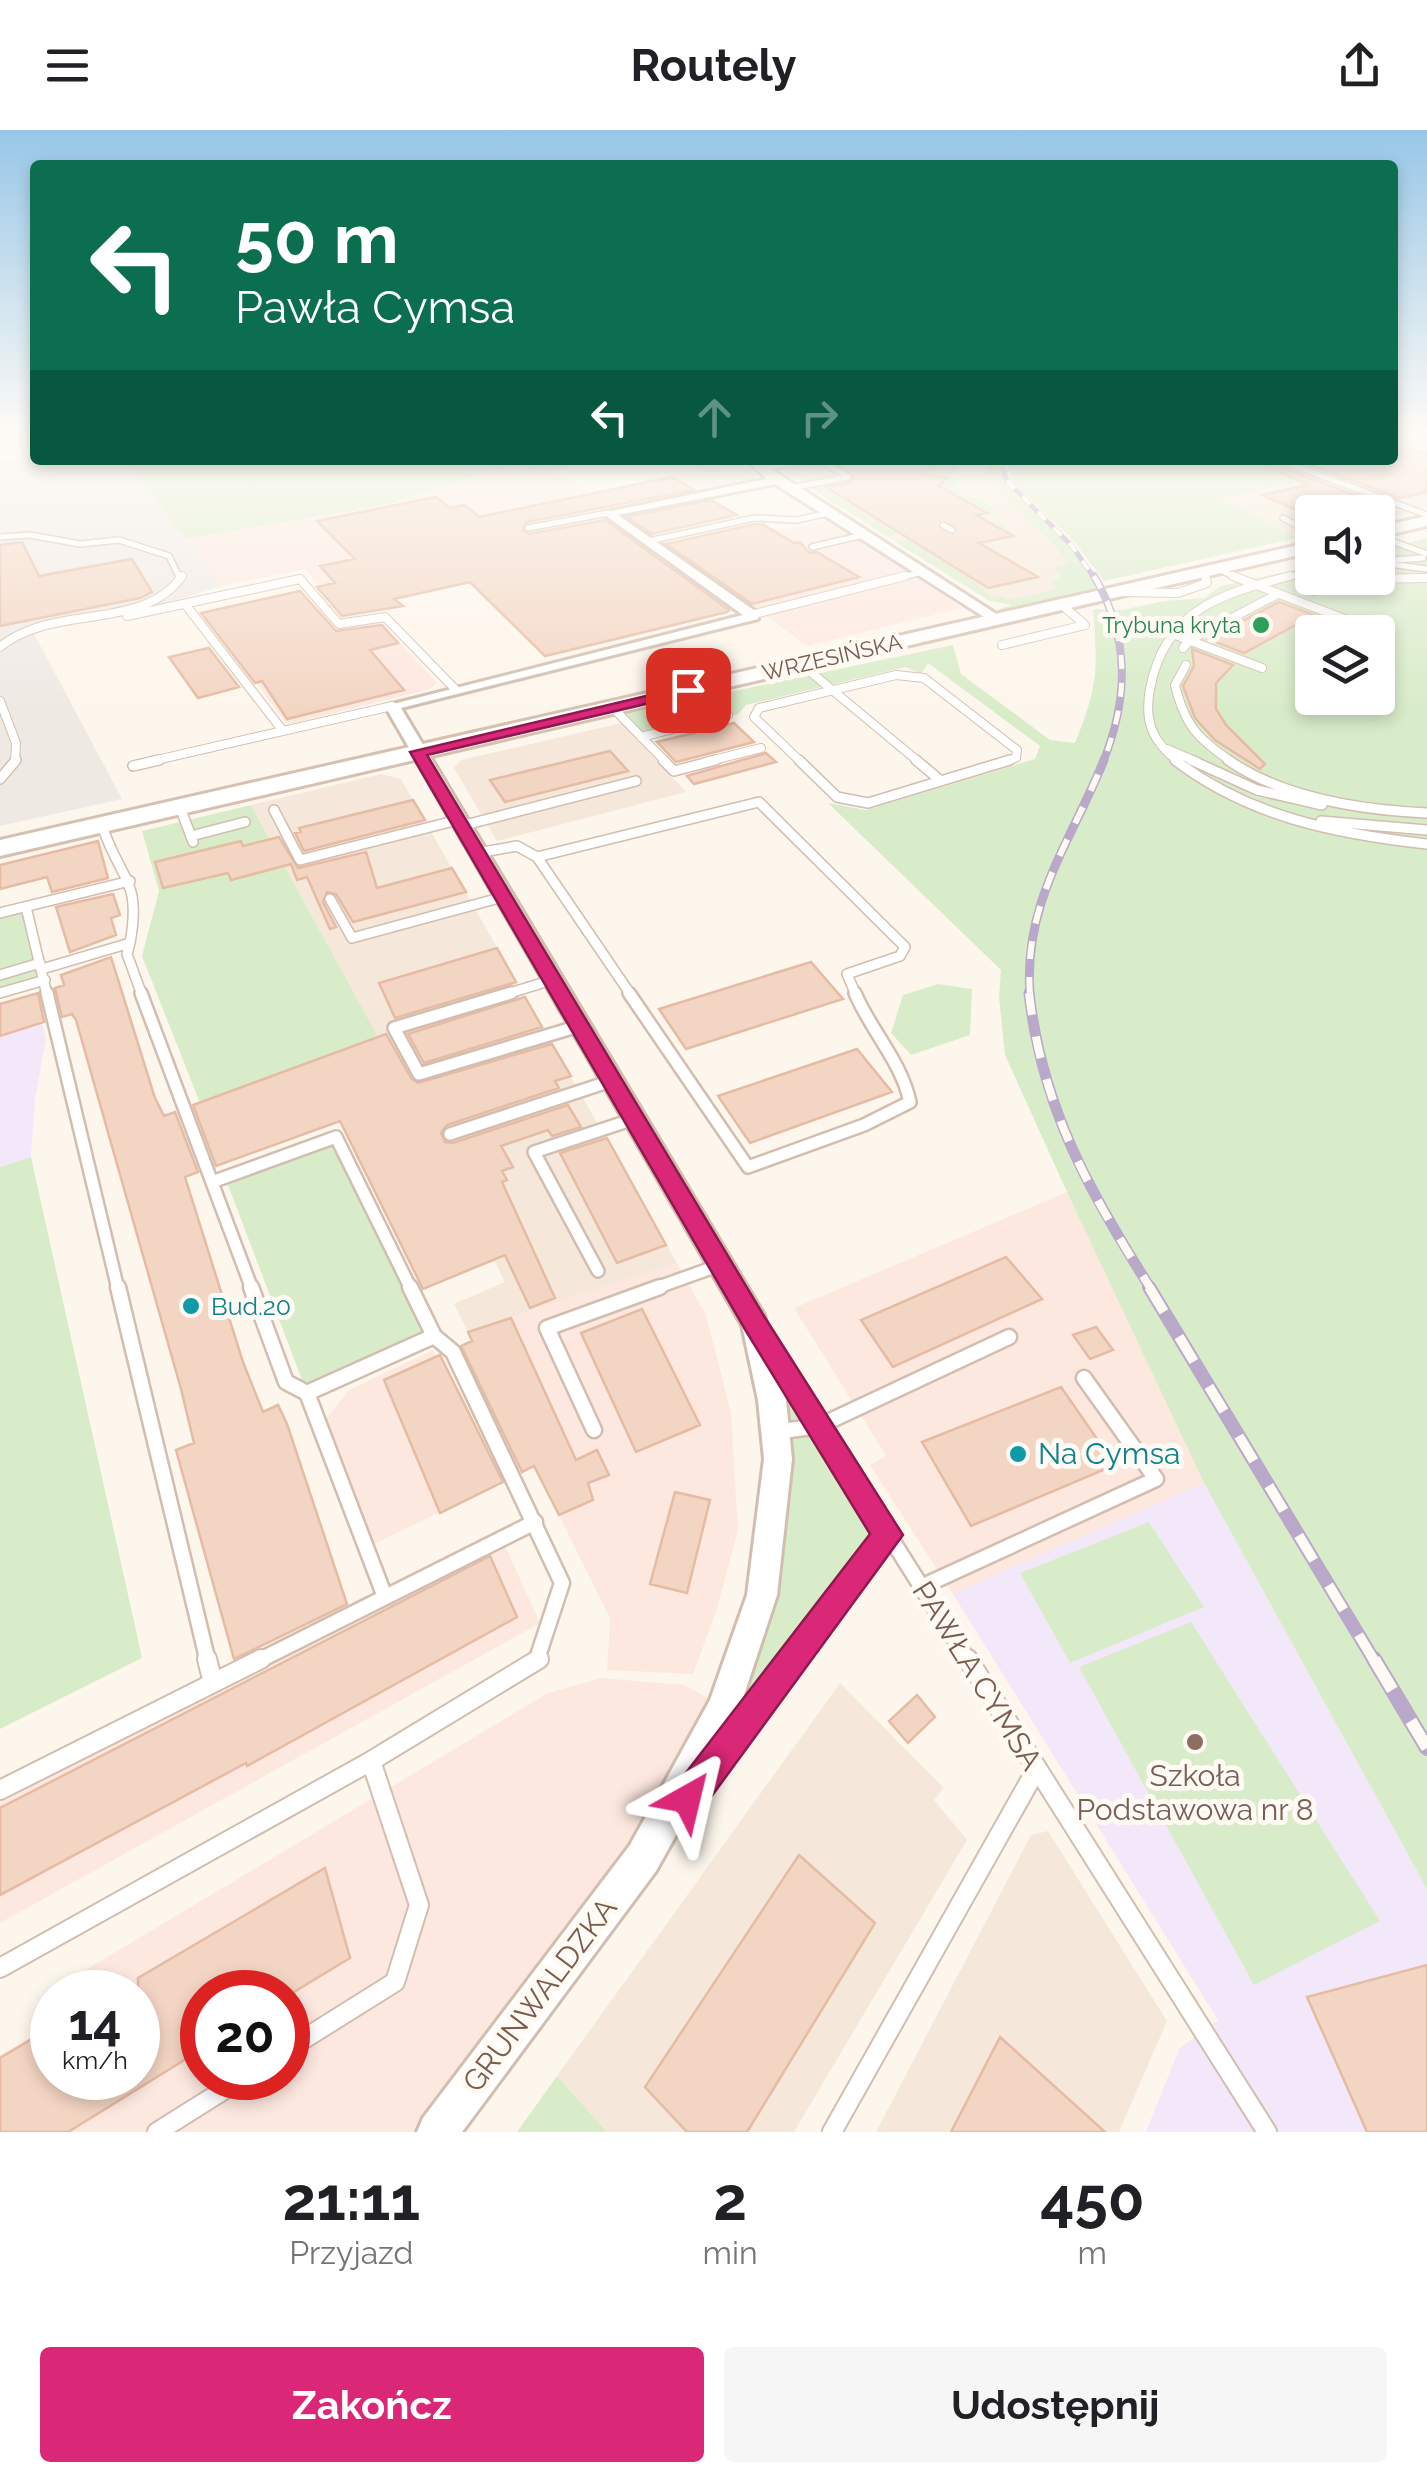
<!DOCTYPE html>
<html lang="pl">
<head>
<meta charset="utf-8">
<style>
	:root { --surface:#fff; --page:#f6f6f6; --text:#202124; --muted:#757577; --accent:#db2777 }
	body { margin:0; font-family:Raleway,sans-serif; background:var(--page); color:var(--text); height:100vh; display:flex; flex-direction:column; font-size:38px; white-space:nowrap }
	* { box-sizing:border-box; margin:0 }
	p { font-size:32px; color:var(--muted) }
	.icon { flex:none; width:55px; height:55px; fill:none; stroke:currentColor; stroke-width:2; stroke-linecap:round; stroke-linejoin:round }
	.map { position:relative; height:2002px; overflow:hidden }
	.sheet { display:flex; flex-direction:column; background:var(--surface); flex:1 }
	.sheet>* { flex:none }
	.guide { position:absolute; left:30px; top:30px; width:1368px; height:305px; border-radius:10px; box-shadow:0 5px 15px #0003; background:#0b6e4f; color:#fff; overflow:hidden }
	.buttons { position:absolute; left:1295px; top:365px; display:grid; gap:20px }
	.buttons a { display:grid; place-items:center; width:100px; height:100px; border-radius:10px; background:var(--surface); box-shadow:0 5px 15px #0003; font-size:50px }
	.speed { position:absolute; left:30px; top:1840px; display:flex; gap:20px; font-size:50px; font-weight:700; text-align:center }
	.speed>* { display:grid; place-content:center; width:130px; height:130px; border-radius:50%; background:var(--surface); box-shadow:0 5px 15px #0003; line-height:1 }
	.speed small { font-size:25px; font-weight:400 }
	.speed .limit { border:15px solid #d22; background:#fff; color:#111 }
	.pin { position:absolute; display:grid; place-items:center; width:85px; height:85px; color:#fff; margin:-42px; border-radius:20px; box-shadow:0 5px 15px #0006 }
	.me { position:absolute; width:110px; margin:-55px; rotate:37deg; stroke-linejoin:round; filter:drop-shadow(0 0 8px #0008) }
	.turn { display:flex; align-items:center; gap:35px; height:210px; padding:0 40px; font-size:45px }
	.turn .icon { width:130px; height:130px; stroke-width:2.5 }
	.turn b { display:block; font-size:70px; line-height:85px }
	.lanes { display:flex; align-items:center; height:95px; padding:0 40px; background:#0003; justify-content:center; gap:50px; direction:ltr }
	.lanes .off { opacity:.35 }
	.eta { display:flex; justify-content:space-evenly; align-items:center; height:170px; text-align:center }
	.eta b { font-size:60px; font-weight:700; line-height:70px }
	.action { display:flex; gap:20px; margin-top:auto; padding:20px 40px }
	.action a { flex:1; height:115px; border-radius:10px; background:var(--accent); color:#fff; font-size:40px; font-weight:700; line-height:115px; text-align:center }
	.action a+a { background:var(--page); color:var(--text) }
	header { display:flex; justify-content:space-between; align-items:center; height:130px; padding:0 40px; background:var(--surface); font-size:45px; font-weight:700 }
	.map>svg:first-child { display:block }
	.residential { fill:#f5e8da }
	.commercial { fill:#fde8e0; fill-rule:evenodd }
	.industrial { fill:#efe9e4 }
	.education { fill:#f3e8fa }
	.green { fill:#d8ecc9; fill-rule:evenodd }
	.building { fill:#f3d5c3; stroke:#e6bba3; stroke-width:2.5 }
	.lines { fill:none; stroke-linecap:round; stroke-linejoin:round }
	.lane-far5-casing { stroke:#d1beb0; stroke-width:8 }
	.lane-far4-casing { stroke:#d1beb0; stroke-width:10 }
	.lane-far3-casing { stroke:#d1beb0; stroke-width:12 }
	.lane-far2-casing { stroke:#d1beb0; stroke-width:16 }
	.lane-far1-casing { stroke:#d1beb0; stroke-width:19 }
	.lane-casing { stroke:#d1beb0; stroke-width:22 }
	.street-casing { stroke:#d1beb0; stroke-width:6 }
	.secondary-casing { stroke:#d6c0b0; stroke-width:6 }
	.lane-far5 { stroke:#fff; stroke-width:5 }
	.lane-far4 { stroke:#fff; stroke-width:8 }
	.lane-far3 { stroke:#fff; stroke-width:9 }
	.lane-far2 { stroke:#fff; stroke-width:11 }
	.lane-far1 { stroke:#fff; stroke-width:14 }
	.lane { stroke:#fff; stroke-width:18 }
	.street { fill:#fff; fill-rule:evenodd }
	.secondary { fill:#fff; fill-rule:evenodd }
	.rail-far5-casing { stroke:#b9a8c9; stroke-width:5 }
	.rail-far4-casing { stroke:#b9a8c9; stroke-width:8 }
	.rail-far3-casing { stroke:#b9a8c9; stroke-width:9 }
	.rail-far2-casing { stroke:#b9a8c9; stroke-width:11 }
	.rail-far1-casing { stroke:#b9a8c9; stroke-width:14 }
	.rail-casing { stroke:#b9a8c9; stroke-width:16 }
	.rail-far5 { stroke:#fffaf3; stroke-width:4; stroke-dasharray:11; stroke-linecap:butt }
	.rail-far4 { stroke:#fffaf3; stroke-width:5; stroke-dasharray:14; stroke-linecap:butt }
	.rail-far3 { stroke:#fffaf3; stroke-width:6; stroke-dasharray:18; stroke-linecap:butt }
	.rail-far2 { stroke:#fffaf3; stroke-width:8; stroke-dasharray:22; stroke-linecap:butt }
	.rail-far1 { stroke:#fffaf3; stroke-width:10; stroke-dasharray:29; stroke-linecap:butt }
	.rail { stroke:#fffaf3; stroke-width:12; stroke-dasharray:36; stroke-linecap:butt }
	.route { fill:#db2777; stroke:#8e194d; stroke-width:2.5 }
	.leisure-dot { fill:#2e9e5b; stroke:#fffaf3; stroke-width:4 }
	.culture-dot { fill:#0f9aa8; stroke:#fffaf3; stroke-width:4 }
	.education-dot { fill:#8d6e63; stroke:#fffaf3; stroke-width:4 }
	.labels { text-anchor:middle; stroke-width:10; stroke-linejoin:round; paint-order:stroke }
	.far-leisure-label { font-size:22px; fill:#27864d; stroke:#fffaf3; text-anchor:end }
	.far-street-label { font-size:22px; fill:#7a5c4d; stroke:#fffaf3 }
	.culture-label { font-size:25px; fill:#0d838f; stroke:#fffaf3; text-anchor:start }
	.near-culture-label { font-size:30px; fill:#0d838f; stroke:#fffaf3; text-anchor:start }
	.near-street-label { font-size:30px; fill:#7a5c4d; stroke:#fffaf3 }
	.near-education-label { font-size:30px; fill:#785e54; stroke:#fffaf3 }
</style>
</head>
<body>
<header><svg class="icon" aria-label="menu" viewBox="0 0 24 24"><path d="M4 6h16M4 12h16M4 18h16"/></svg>Routely<svg class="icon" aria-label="share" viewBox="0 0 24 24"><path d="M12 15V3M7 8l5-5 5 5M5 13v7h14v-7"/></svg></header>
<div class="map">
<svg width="1427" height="2002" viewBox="0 0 1427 2002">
	<rect width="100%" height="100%" fill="#fdf6ec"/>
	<path class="residential" d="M766,330H988V350L1058,420L1081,454L1005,473L990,471Z
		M1264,330H1359L1427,339V378L1378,389V382H1312V404L1297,408L1216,367L1299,353L1253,332Z
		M737,333L759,346L682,365L677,361L608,375L590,362Z
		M622,593L686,662L497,711L454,638L461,630Z
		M381,644L401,649L677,1133L468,1202L454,1174L505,1152L410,966L251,675Z
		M840,1553L944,1658L934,1670L967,1710L794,2002H607L557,1946Z
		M1048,1701L1167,1891L1119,2002H876L1031,1705Z"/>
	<path class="commercial" d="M514,334L569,348L608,375L618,373L639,387L627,390L647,404L634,407L614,392L340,481L305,439L222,456L186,409L389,374Z
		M829,390L962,478L807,516L680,423Z
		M380,491L437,553L430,559L294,593L285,592L237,526Z
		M1067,1062L1204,1353L953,1464L870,1335L886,1326L794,1178Z
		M677,1133L706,1185L731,1283L738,1400L717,1479L693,1544L607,1540L610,1488L468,1202Z
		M433,1220L496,1355L374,1414L326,1289L349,1260Z
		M502,1409L540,1493L0,1793V1660Z
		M601,1548L684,1555L724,1577L438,2002H0V1925L52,1895V1948H138V1862H79L74,1847L548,1563ZM202,1862H288V1948H202Z"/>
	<path class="industrial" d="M35,325V330H126L222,456L157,476L33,502L122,669L0,696V330Z"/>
	<path class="education" d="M35,864L46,909L35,969L31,1027L0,1037V874Z
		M1204,1353L1427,1759V2002H1146L1179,1919L1218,1890L953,1464Z"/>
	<path class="green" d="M126,330H577L554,344L514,334L388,374L186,409Z
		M831,330H844L939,359L949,349L895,339L934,330H956L955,350L964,367H980L996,384L886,406L809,357L859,348ZM881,352L904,385L970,372L988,383L895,402L830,362Z
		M988,330H1008L1003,339L1007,352L1078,422L1101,459L1004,480L999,479L1012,475L990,471L895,412L1000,392L1013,405L995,395L912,412L969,448L997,471L994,467L1001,466L1009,470L1057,459L1051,454L1061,446L1055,437L1068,435L1058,420L987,349Z
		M1012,330H1264L1255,332L1301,353L1218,368L1297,408L1104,451L1073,410L1013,353L1008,336Z
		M1427,408V1759L1204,1353L1067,1062L1005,925L999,867L1001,840L828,673L866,680L1035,629L1040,616L928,533L921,544L906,537L746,575L738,584L641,607L620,585L953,515L961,544L1050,610L1075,613C1098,557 1098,538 1093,479L1122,480L1164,471L1204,468L1221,456L1312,436V448H1378V420ZM1312,502H1378V568H1312Z
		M251,675L378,907L200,973L142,826L159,761L142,701Z
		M26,777L45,850L0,863V783Z
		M938,854L972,859L970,905L911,925L891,903L903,865Z
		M336,1007L434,1206L307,1263L225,1047Z
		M31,1027L142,1528L0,1599V1037Z
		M755,1193L888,1405L687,1652L724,1577L778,1329Z
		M1149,1392L1204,1477L1070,1533L1020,1443Z
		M1191,1492L1380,1791L1254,1855L1079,1537Z
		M557,1946L607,2002H517Z"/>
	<path class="building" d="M1392,318L1427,322V362L1399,368L1297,330H1392Z
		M831,330H940L923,344L947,348L939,356L987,383L976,385L1013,406L979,413L1038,447L988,458L826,357L850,353L854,347Z
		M1255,330H1273L1277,336L1376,373L1312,382L1311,386L1262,365L1308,355Z
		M672,347L694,360L527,392L522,400L529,404L605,390L729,480L727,482L545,526L470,452L394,469L403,476L342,486L317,457L335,453L320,436L355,429L317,391L436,367L450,378L465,375L479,387Z
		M711,370L737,385L652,404L627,387Z
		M755,394L764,395L794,413L800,412L809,423L817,422L859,447L752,474L666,414Z
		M22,412L39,446L132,429L152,462L140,468L0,496V415Z
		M300,461L336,501L382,495L398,513L370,520L404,560L287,589L262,551L255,553L201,483Z
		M1279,472L1314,485L1244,523L1208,509Z
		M209,518L239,557L198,568L169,527Z
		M1192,519L1233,535L1216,553V579L1226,595L1265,634L1260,639L1215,610L1195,588L1183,556L1194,536Z
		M734,593L754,612L676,632L657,612Z
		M610,621L628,641L505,672L490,650Z
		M766,623L776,632L694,654L687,646Z
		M413,670L425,690L304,721L295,703L301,702L299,698Z
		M279,707L298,738L366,722L377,758L452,738L466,762L353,792L336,764L327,762L323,772L336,797L330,799L307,747L297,750L291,734L231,750L228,743L163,758L155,732L241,711L243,716Z
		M98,711L108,748L52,762L47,747L0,759V735Z
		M113,764L120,785L111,788L116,805L70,822L56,777Z
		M497,818L516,852L395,888L379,853Z
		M111,827L155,968L164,986L175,982L198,1042L185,1047L243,1232L263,1282L278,1275L287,1294L347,1474L234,1529L176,1320L194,1313L181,1259L76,890L72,884L62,887L55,858L64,855L61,845Z
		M811,832L843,869L686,919L659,879Z
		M38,863L44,892L0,906V874Z
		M525,867L542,897L424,933L408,904Z
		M386,904L411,948L418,953L552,914L571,946L555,951L559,958L447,995L441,1003L445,1012L453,1013L568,975L581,997L552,1006L548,1000L501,1016L513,1037L502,1041L507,1050L502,1052L555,1168L530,1178L505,1125L423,1159L340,991L216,1036L193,975Z
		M857,919L892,962L750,1013L718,966Z
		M607,1008L666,1115L617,1133L560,1023Z
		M1006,1127L1042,1169L893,1237L861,1190Z
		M642,1179L700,1295L636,1322L581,1203Z
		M511,1188L576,1330L597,1320L609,1345L588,1353L593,1370L559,1385L534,1336L522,1342L461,1216L472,1211L468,1202Z
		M1096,1197L1113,1220L1090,1229L1073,1205Z
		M440,1225L503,1352L440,1383L384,1250Z
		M1061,1257L1115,1335L971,1396L922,1312Z
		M675,1362L710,1370L687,1463L650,1454Z
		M490,1426L517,1487L247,1636L246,1633L0,1765V1678Z
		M917,1565L935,1587L908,1613L889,1591Z
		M799,1725L875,1793L747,2002H687L645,1957Z
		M325,1738L350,1828L294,1862H202V1919L68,2002H0V1928L52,1897V1948H138V1848Z
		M1427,1835V2002H1367L1307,1867Z
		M1000,1907L1105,2002H951Z"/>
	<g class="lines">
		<g class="lane-far5-casing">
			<path id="lane-far5" d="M1279,330L1427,385
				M759,339L812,330
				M790,358L848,347L819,330
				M1283,388L1312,403
				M943,395L952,400
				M528,398L608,383
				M1378,406L1427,424
				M0,407L30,405L80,414L119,410L169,426L180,449
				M649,411L754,388L797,390L828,383
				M812,417L863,405
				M1378,431L1423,428
				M1382,433L1427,439
				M1219,439L1238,449
				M1204,442L1206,449
				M895,449L922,442
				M1280,449L1312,441
				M1380,449L1427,448"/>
		</g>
		<g class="lane-far4-casing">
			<path id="lane-far4" d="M1233,446L1347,490
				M1314,461L1363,449L1427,448
				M1123,462L1178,463L1207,453L1205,446
				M185,474L283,601
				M751,485L905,446
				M127,486L300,449L339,494L385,487L456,560
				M1170,503L1262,538
				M1002,515L1085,495L1062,475
				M0,517C53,473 143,502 182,446
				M1183,518L1190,510L1276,465
				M801,534L919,632
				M1186,535L1175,555C1185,596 1198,609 1232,632
				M0,571L16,613L15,632
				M613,578L666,632
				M641,607L728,585
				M1167,619L1197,632
				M148,632L392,576
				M706,632L761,618
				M801,632L754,587L759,578L896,545L924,548L1017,620L1016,628L1001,632
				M1179,632C1152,612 1144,591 1150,559C1165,480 1220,464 1290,446"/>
		</g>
		<g class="lane-far3-casing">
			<path id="lane-far3" d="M663,630L674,641L716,630
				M799,630L837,667L868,673L1010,630
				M916,630L941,651
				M1175,630C1249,687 1337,704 1427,714
				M1191,630L1257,660L1322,675
				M1228,630C1283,668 1362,680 1427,683
				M133,636L159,630
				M0,649L16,630
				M180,677L193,712
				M274,680L300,730L458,690
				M1321,691L1427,700
				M461,696L636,651
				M191,706L245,692
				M477,723L517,716L537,727
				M537,727L631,865
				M537,727L759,672L905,817L900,826L847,844L856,865
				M330,769L352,808L503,767
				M26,777L47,865
				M0,783L130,751
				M130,813L127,824L142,865
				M42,839L130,813C142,747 119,750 102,695
				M0,845L40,833
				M0,863L45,850
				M503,865L552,850"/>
		</g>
		<g class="lane-far2-casing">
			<path id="lane-far2" d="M47,863L118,1159
				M141,863L252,1159
				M511,863L394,898L419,944L579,896
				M629,863L748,1037L864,995L910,972C901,931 871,901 855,863
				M450,1004L611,951
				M212,1052L336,1007L411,1159
				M598,1141L534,1022L634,989
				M653,1159L720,1135"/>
		</g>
		<g class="lane-far1-casing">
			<path id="lane-far1" d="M118,1157L208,1532
				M251,1157L286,1252L307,1263L385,1467
				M410,1157L434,1206L453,1222L562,1453L536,1532
				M768,1214L969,1532
				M307,1263L434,1206
				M594,1300L547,1198L660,1157
				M775,1302L819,1296L1009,1207
				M921,1457L1156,1349L1084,1248
				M256,1532L535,1392
				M792,1532L888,1405"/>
		</g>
		<g class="lane-casing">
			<path id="lane" d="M207,1529L213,1553
				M968,1529L1267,2002
				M703,1649L794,1529
				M0,1660L261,1529
				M0,1838L371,1631L539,1529
				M288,1919L395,1852L419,1775L371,1631
				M157,2002L243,1948
				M832,2002L1036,1640"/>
		</g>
		<g class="street-casing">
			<path id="street" d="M1392,302L1427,305V311L1392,307Z
				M747,330H757L1004,489L992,492L775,354L618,385L758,483V489L401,578L764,1185L786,1270L792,1329L777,1465L740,1577L699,1664L656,1741L462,2002H417L423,1988L630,1715L710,1570L747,1465L764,1329L758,1270L742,1195L385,576L743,485L602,383L767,349Z"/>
		</g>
		<g class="secondary-casing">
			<path id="secondary" d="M1427,386V396L1378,407V397Z
				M1312,412V422L0,726V710Z"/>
		</g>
		<use href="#lane-far5" class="lane-far5"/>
		<use href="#lane-far4" class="lane-far4"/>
		<use href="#lane-far3" class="lane-far3"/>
		<use href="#lane-far2" class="lane-far2"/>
		<use href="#lane-far1" class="lane-far1"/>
		<use href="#lane" class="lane"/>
		<use href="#street" class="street"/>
		<use href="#secondary" class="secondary"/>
		<g class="rail-far5-casing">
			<path id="rail-far5" d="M1008,330L1004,345L1008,352L1072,416L1095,449"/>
		</g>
		<g class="rail-far4-casing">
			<path id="rail-far4" d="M1094,446C1130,507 1129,568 1103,632"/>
		</g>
		<g class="rail-far3-casing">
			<path id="rail-far3" d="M1030,865C1023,772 1071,712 1104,630"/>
		</g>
		<g class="rail-far2-casing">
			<path id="rail-far2" d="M1029,863C1042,978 1090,1063 1151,1159"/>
		</g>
		<g class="rail-far1-casing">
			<path id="rail-far1" d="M1149,1157L1375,1532"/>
		</g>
		<g class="rail-casing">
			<path id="rail" d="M1374,1529L1427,1618"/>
		</g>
		<use href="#rail-far5" class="rail-far5"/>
		<use href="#rail-far4" class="rail-far4"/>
		<use href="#rail-far3" class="rail-far3"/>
		<use href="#rail-far2" class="rail-far2"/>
		<use href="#rail-far1" class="rail-far1"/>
		<use href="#rail" class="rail"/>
	</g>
	<linearGradient id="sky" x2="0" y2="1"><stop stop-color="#97c7e8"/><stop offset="0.52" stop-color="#fefbf6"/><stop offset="1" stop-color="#fefbf6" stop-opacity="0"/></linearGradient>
	<rect width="1427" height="583" fill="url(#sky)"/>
	<path class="route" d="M688,556L693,557V563L427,625L764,1186L903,1405L700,1682L687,1687L675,1682L670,1669L675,1657L870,1404L746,1201L410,622Z"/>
	<circle class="leisure-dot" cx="1261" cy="495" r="10"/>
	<g class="culture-dot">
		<circle cx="191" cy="1176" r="10"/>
		<circle cx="1018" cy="1324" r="10"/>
	</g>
	<circle class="education-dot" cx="1195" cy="1612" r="10"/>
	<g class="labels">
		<g class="far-leisure-label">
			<text x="1241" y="503">Trybuna kryta</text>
		</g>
		<g class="far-street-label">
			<text transform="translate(832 527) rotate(-13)" y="8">WRZESIŃSKA</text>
		</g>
		<g class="culture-label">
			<text x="211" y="1185">Bud.20</text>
		</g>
		<g class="near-culture-label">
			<text x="1038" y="1334">Na Cymsa</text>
		</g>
		<g class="near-street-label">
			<text transform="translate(977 1546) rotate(58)" y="10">PAWŁA CYMSA</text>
			<text transform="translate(540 1865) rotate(-53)" y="10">GRUNWALDZKA</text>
		</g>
		<g class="near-education-label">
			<text x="1195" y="1656">Szkoła<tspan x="1195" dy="34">Podstawowa nr 8</tspan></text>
		</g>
	</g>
</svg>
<div class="buttons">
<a><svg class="icon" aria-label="sound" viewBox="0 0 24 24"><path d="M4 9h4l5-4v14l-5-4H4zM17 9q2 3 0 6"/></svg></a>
<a><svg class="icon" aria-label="layers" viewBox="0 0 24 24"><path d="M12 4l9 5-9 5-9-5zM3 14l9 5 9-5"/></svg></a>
</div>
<div class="speed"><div>14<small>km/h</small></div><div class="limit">20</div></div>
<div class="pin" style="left:688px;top:560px;background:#d93025"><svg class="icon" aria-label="arrive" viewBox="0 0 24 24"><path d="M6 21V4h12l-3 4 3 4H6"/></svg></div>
<svg class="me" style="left:687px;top:1669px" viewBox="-20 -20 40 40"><path d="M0-17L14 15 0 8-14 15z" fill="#db2777" stroke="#fff" stroke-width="4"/></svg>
<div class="guide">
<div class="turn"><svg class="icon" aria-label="left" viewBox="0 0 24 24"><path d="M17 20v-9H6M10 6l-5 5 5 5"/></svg><div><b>50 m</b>Pawła Cymsa</div></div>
<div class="lanes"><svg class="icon" aria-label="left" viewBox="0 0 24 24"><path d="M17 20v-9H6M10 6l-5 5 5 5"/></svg><svg class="icon off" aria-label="ahead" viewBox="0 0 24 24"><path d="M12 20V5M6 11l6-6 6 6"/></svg><svg class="icon off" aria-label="right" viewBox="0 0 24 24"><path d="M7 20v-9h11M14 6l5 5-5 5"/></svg></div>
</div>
</div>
<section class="sheet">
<div class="eta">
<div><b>21:11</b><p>Przyjazd</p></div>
<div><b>2</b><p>min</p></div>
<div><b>450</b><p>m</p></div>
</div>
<div class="action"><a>Zakończ</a><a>Udostępnij</a></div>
</section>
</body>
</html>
